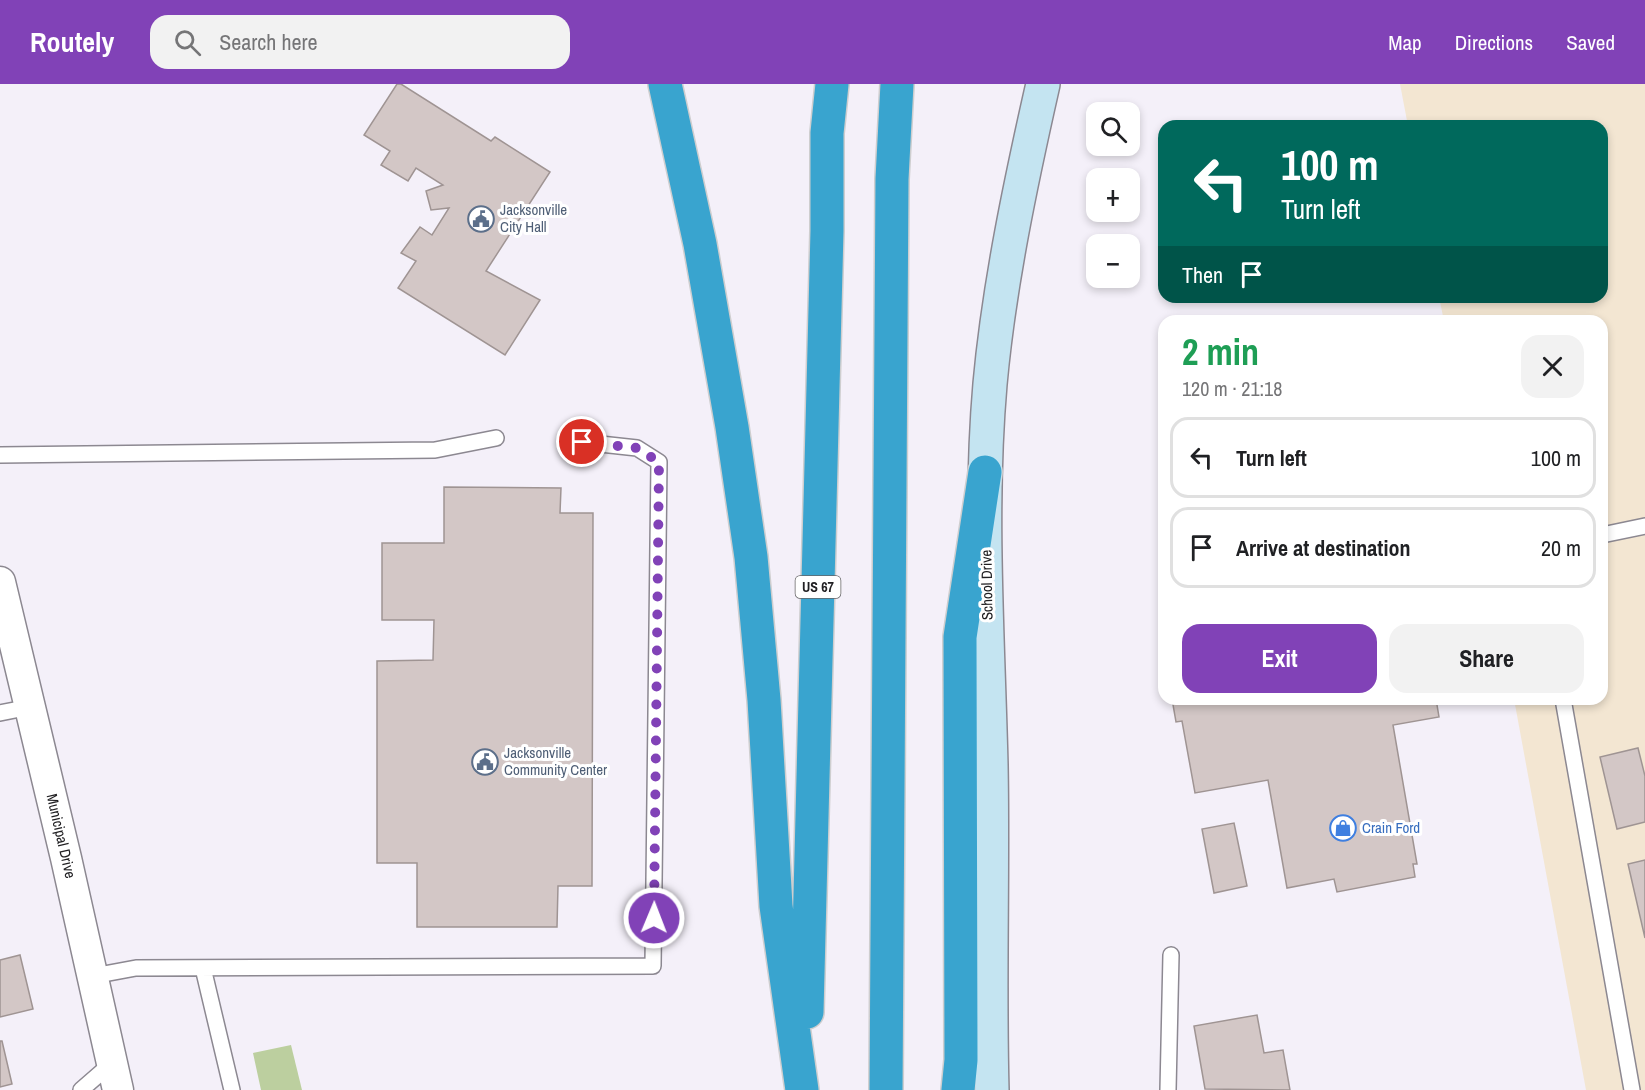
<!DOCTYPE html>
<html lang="en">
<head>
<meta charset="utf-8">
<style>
	:root { --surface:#fff; --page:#f2f2f2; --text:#202124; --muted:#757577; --line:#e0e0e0; --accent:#8142b7 }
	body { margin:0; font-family:"Archivo Narrow",sans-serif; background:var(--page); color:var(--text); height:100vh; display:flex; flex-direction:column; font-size:22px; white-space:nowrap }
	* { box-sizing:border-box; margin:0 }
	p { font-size:20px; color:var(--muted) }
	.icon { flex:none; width:33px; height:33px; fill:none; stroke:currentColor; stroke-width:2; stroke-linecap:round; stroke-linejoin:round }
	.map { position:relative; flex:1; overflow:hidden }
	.drawer { position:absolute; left:1158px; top:231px; width:450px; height:390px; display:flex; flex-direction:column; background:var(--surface); border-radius:18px; box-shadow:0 3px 9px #0003 }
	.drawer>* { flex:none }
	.guide { position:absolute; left:1158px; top:36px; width:450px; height:183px; border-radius:18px; box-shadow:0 3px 9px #0003; background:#00695c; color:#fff; overflow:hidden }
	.buttons { position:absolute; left:1086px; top:18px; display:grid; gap:12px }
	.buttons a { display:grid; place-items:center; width:54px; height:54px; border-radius:12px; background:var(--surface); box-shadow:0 3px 9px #0003; font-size:30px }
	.pin { position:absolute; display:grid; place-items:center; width:51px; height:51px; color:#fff; margin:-26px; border:3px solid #fff; border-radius:50%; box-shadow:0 2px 6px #0007 }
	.me { position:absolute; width:66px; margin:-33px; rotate:1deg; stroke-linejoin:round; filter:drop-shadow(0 0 4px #0008) }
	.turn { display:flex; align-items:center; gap:21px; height:126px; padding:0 24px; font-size:27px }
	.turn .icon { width:78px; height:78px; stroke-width:2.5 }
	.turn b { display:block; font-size:42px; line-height:51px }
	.then { display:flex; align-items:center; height:57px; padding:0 24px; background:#0003; gap:12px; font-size:22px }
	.round { display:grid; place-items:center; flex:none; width:63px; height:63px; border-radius:18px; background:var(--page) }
	.overview { display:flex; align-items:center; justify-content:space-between; height:102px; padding:0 24px }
	h1 { font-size:36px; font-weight:700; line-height:45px; color:#1e9e55 }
	.cta { display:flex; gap:12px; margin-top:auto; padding:12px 24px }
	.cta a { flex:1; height:69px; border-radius:18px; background:var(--accent); color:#fff; font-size:24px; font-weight:700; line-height:69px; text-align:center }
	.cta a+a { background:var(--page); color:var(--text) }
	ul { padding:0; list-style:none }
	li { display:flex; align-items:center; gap:18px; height:81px; margin:0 12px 9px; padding:0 12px; border:3px solid var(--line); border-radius:18px }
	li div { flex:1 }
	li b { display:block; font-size:22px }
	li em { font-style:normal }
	header { display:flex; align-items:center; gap:36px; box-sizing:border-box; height:84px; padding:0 30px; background:var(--accent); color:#fff }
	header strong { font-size:28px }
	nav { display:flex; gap:33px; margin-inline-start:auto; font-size:21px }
	.search { width:420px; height:54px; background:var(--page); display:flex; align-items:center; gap:15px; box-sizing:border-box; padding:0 21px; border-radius:18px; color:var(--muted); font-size:22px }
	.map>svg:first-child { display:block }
	.education { fill:#f3e6d2 }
	.green { fill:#bccf9f }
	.building { fill:#d3c7c6; stroke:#9f9493; stroke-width:1.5 }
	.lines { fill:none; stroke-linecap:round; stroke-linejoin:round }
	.lane-casing { stroke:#8c8891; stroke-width:18 }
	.street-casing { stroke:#8c8891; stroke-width:33 }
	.secondary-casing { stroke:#8c8891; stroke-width:36 }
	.highway-casing { stroke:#cececf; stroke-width:36 }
	.lane { stroke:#fff; stroke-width:15 }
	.street { stroke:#fff; stroke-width:30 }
	.secondary { stroke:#c4e4f1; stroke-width:33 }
	.highway { stroke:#39a4cf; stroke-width:33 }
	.route { stroke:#8142b7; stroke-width:10; stroke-dasharray:0 18 }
	.labels { text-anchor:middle; stroke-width:6; stroke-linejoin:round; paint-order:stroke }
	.shield { fill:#fff; stroke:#646365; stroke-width:1.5 }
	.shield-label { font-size:14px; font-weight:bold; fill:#212023 }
	.service-label { font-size:15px; fill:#4e5e75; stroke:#fff; text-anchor:start }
	.street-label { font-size:15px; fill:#212023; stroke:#fff }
	.shop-label { font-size:15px; fill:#366cbe; stroke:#fff; text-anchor:start }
</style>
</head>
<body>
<header>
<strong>Routely</strong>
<div class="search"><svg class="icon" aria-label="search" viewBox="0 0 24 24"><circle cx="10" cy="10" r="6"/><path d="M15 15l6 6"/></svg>Search here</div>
<nav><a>Map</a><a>Directions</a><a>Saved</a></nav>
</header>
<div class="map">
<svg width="1645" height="1006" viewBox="0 0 1645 1006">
	<rect width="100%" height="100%" fill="#f4f0f9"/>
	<path class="education" d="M1400,0H1645V1006H1586L1514,615H1602V237H1444L1439,213H1602V42H1408Z"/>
	<path class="green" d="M291,961L302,1006H261L253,969Z"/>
	<path class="building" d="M397,0H401L491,57L495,53L550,88L486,187L540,216L505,271L398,204L416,177L401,169L420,143L432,151L449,124L431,126L426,107L443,101L416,84L408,97L381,81L390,67L364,51Z
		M444,403L561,404L560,429H593L592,802H558L557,843H417V779H377V577L433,576L434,536H382V459H444Z
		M1172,615H1436L1439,633L1393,641L1417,780H1413L1415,793L1337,808L1334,795L1287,804L1268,696L1195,709L1182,637L1176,638Z
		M1638,664L1645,692V738L1617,745L1600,673Z
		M1234,739L1247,802L1214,809L1202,745Z
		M1645,776V854L1628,780Z
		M20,871L33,925L0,933V876Z
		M1257,931L1264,969L1283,966L1290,1006L1205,1005L1194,942Z
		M0,957H2L12,1000L0,1003Z"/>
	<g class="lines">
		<g class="lane-casing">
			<path id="lane" d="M0,371L435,366L496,354
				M1602,451L1645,442
				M1563,615L1632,1006
				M0,629L30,623
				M203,884L232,1006
				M93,892L136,884L653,882L659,378L637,364L582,358
				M81,1006L112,979
				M1168,1006L1171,871"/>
		</g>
		<g class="street-casing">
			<path id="street" d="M0,498L66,774L118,1006"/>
		</g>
		<g class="secondary-casing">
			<path id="secondary" d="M992,1006C989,898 993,789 991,681C988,554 979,426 990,300C999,201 1021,97 1043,0"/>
		</g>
		<g class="highway-casing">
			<path id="highway" d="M665,0L700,160L732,343L751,473L764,616L776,822L802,1006
				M807,928L827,147V49L832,0
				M886,1006L892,95L897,0
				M958,1006L961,976L960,553L985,388"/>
		</g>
		<use href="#lane" class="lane"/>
		<use href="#street" class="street"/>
		<use href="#secondary" class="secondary"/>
		<use href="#highway" class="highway"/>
	</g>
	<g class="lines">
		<path class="route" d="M582,358L637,364L659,378L654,834"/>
	</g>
	<defs>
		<g id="civic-ring" transform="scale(1.35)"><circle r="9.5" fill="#fff" stroke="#5c6f8a" stroke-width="1.5"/><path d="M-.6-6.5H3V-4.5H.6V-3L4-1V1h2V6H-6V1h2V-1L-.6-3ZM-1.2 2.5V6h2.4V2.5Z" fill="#5c6f8a"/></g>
		<g id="shop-ring" transform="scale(1.35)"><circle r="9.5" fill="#fff" stroke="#3f7fe0" stroke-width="1.5"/><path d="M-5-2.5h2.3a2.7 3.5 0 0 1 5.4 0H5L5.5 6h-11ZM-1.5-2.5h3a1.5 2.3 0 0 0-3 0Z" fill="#3f7fe0"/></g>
	</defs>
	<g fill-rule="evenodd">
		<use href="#civic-ring" x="481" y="135"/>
		<use href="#civic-ring" x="485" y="678"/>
		<use href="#shop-ring" x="1343" y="744"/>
	</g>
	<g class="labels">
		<rect class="shield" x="795.5" y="492" width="45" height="22" rx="4.5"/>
		<g class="shield-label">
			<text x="818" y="508">US 67</text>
		</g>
		<g class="service-label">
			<text x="500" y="131">Jacksonville<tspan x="500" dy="17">City Hall</tspan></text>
			<text x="504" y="674">Jacksonville<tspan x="504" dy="17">Community Center</tspan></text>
		</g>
		<g class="street-label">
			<text transform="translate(987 501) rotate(-91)" y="5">School Drive</text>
			<text transform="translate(61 752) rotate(77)" y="5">Municipal Drive</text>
		</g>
		<g class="shop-label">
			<text x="1362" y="749">Crain Ford</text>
		</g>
	</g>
</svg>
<div class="buttons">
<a><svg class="icon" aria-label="search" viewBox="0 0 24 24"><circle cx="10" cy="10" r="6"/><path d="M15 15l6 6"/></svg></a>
<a>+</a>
<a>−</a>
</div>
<div class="pin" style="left:582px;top:358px;background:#d93025"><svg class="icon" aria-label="arrive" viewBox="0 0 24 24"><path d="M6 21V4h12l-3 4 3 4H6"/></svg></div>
<svg class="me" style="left:654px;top:834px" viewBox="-20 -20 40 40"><circle r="17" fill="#8142b7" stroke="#fff" stroke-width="3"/><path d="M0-11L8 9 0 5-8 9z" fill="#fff"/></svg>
<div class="guide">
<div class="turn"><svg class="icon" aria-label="left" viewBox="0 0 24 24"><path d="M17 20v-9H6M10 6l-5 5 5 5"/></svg><div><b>100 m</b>Turn left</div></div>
<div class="then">Then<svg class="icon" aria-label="arrive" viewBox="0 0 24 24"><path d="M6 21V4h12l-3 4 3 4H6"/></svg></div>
</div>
<section class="drawer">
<div class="overview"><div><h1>2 min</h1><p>120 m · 21:18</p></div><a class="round"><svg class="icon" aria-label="close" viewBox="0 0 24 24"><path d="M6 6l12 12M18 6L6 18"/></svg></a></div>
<ul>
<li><svg class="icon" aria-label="left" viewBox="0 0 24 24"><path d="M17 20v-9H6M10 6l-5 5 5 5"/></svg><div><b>Turn left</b></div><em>100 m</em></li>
<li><svg class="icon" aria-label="arrive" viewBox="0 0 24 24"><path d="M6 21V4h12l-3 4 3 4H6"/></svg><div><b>Arrive at destination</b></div><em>20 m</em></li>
</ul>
<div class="cta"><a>Exit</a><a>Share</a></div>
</section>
</div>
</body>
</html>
